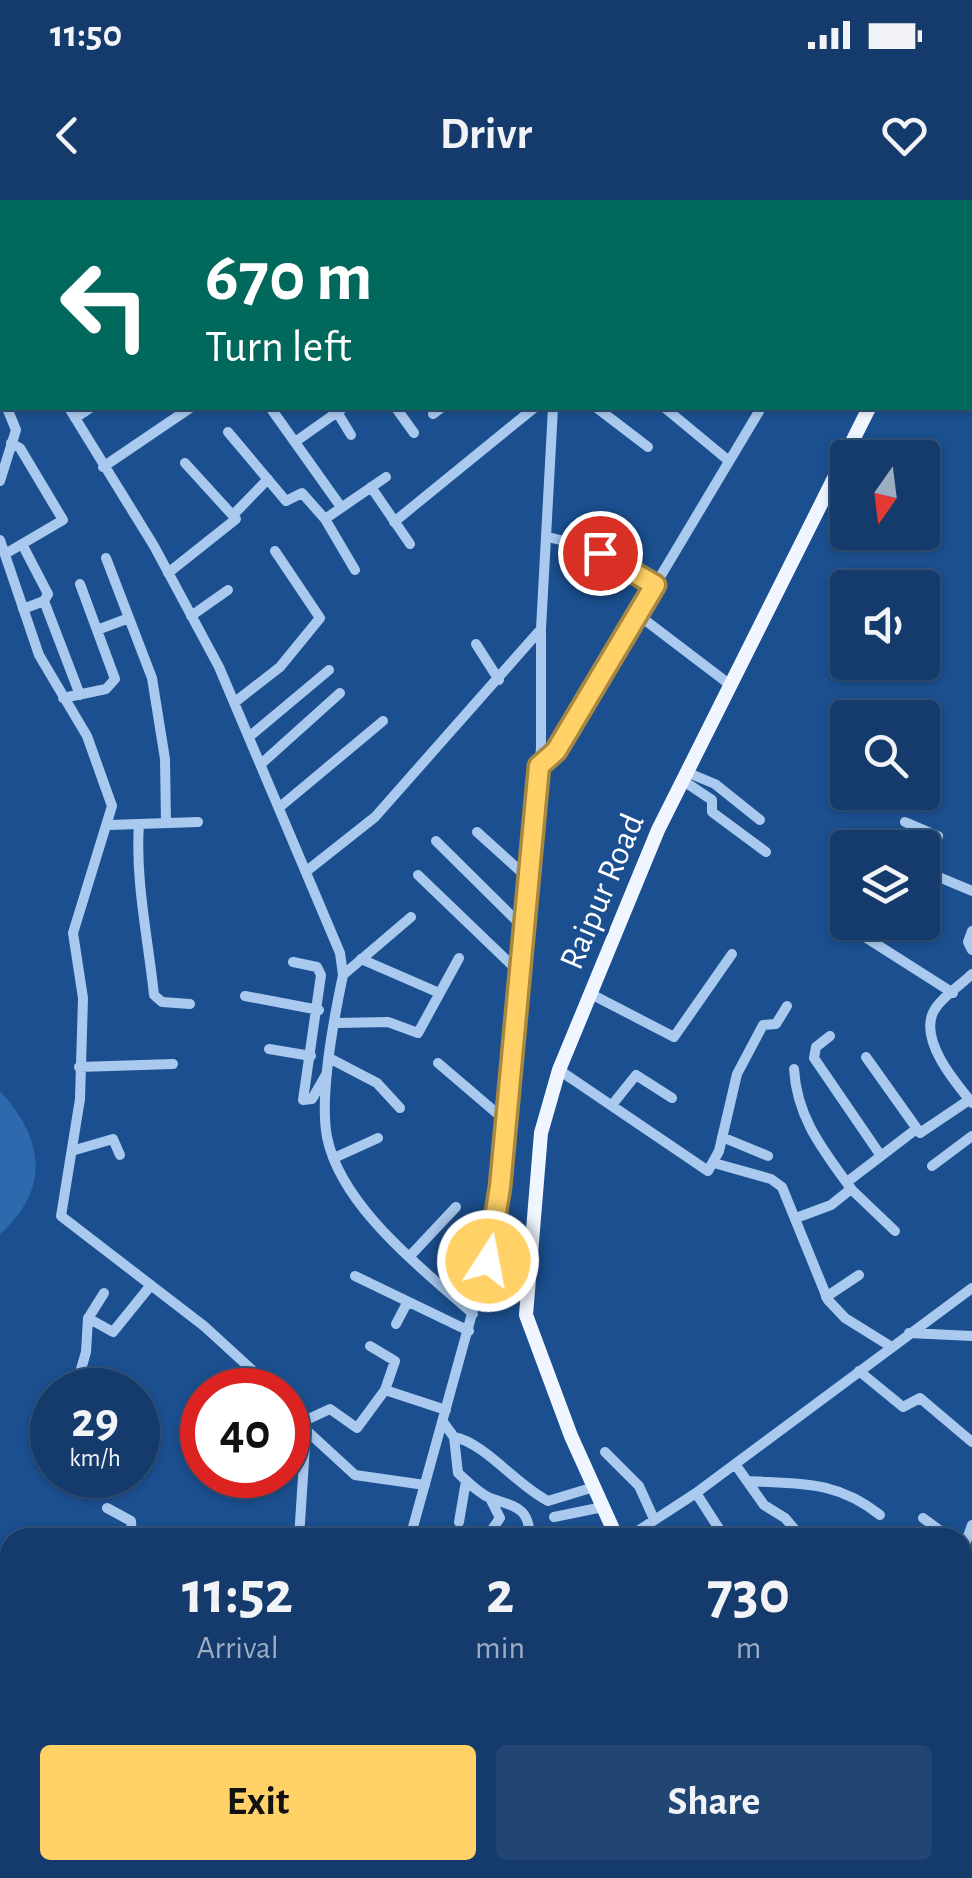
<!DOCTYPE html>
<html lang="en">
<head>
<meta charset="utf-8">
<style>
	:root { --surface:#143b6b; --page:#214673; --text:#f1f3f6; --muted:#9dadc1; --line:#33557e; --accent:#ffd166 }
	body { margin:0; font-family:"Alegreya Sans",sans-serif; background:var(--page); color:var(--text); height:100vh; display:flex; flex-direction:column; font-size:38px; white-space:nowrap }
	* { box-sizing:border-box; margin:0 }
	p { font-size:32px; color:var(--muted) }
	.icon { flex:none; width:55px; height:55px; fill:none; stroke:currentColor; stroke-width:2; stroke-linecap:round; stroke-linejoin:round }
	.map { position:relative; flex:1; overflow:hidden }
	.panel { position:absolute; left:0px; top:1328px; width:972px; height:352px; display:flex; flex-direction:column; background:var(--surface); border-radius:30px 30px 0 0; box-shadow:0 2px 8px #0004,0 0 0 2px var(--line) }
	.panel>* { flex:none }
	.banner { position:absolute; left:0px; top:0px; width:972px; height:210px; box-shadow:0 2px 8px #0004,0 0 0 2px var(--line); background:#00695c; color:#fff; overflow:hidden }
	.needle { width:65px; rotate:194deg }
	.tools { position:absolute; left:830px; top:240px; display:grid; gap:20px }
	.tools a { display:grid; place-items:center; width:110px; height:110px; border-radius:10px; background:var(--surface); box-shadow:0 2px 8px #0004,0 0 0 2px var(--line); font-size:50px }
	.speed { position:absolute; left:30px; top:1168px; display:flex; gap:20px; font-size:50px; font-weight:700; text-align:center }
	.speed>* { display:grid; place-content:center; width:130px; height:130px; border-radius:50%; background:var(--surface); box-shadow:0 2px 8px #0004,0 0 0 2px var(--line); line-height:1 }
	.speed small { font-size:25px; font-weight:400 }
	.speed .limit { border:15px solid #d22; background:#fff; color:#111 }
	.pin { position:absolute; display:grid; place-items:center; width:85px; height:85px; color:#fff; margin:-42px; border:5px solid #fff; border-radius:50%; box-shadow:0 2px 10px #0007 }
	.me { position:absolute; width:110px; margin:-55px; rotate:11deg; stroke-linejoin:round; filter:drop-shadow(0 0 8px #0008) }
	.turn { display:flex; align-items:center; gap:35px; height:210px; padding:0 40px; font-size:45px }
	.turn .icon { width:130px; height:130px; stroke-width:2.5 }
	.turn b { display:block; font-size:70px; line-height:85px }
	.eta { display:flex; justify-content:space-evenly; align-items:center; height:170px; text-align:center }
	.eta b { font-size:60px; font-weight:600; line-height:70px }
	.primary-button { display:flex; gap:20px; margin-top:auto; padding:20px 40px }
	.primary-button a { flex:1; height:115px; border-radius:10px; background:var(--accent); color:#111; font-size:40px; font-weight:600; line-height:115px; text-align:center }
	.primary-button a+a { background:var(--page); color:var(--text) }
	.status { display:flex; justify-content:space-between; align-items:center; height:70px; padding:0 50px; background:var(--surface); direction:ltr }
	.status svg { height:28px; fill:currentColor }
	header { display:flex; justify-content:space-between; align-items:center; height:130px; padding:0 40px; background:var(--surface); font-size:45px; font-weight:600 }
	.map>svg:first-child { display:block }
	.green { fill:#2e69ad }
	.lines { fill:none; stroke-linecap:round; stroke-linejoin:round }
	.minor { stroke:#a9c9ee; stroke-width:10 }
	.major { stroke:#f0f6ff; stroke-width:14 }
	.route-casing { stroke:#a68842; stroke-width:25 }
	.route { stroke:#ffd166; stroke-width:18 }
	.labels { text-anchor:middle; stroke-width:9; stroke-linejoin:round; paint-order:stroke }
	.street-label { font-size:35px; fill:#fff; stroke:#1b4f8f }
</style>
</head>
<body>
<div class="status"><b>11:50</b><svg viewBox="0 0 49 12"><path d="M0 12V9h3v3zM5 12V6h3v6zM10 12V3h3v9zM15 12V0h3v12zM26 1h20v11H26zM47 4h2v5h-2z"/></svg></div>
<header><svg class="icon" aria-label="back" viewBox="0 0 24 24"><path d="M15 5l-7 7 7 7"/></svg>Drivr<svg class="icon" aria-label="heart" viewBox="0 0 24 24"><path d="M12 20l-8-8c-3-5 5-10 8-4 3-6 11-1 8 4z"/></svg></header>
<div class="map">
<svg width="972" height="1678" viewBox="0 0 972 1678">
	<rect width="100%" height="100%" fill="#1b4f8f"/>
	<path class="green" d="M0,891C44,939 51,988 0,1034Z
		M0,1372L10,1375V1459L0,1497Z"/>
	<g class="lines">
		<path class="minor" d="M128,0L130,2
			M194,0L196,2
			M354,0L357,2
			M435,0L437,2
			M485,0L486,2
			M578,0L580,2
			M4,2L8,0
			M327,2L330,0
			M401,2L404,0
			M457,2L460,0
			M883,2L885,0
			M0,38L2,36
			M970,57L972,59
			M0,90L2,93
			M970,166L972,167
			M0,193L2,198
			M69,208L154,346L219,467L340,753L343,775C334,818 319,894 327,937C341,1007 423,1069 473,1114
			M275,208L272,210L341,307
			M396,208L414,233
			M597,208L648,247
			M665,208L729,261
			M337,212L351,235
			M433,214L441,208
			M75,218L90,208
			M228,232L286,301L302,293L325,319L355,370
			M295,242L343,208
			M103,267L190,208
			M0,281L16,230L7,208
			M371,287L410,344
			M235,313L268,279
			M325,319L386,277
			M394,322L534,208
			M552,338L589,347L655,385
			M0,340L39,455L87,536L112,606L73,733L83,798L80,899L61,1016L204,1126L274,1190
			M22,344L48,394L44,401L23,409
			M5,354L63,320L20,248L11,243
			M106,358L152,478L165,559L166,623
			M168,373L236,319L185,263
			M44,401L80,495
			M637,414L729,484
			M191,416L228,390
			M97,430L129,418
			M476,444L499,480
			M63,498L106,489L115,479L80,384
			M235,502L280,467L320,418L275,351
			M250,536L329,470
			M261,564L340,493
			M539,566L556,551L761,208
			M686,572L715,584L760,620
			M682,580L712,600V612L766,652
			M281,606L383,521
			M905,622L938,636L928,672
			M139,624C135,680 148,738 154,795L162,802L190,804
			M109,625L198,622
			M477,632L529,679
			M436,641L525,729
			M308,670L375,617L541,429
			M922,670L972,691
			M418,675L521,774
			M854,730L953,793
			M972,731L968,742L972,750
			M361,759L437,792
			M293,762L317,767L321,775L303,900L312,899L327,873
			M972,774C961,785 937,800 932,815C922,844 956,883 972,903
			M343,775L411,717
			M589,793L674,837L732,754
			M245,796L319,810
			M336,823L388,822L418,833L459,758
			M830,836L816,847L814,858L881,956
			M269,849L311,856
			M866,857L920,933L969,900
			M331,859L377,883L400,908
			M438,863L507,922
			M79,867L173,864
			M794,869C797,919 824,951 852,990
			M559,870L708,971L719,951L737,874L763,825L776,824L787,806
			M612,905L636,875L672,898
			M722,937L768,956
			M75,950L113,939L120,955
			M334,958L378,938
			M714,963L771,979L782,987L828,1100L845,1118L890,1146
			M932,966L972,936
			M847,982L915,930
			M796,1018L831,1005L851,989L895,1031
			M409,1057L456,1007
			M355,1076L469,1131
			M826,1097L859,1075
			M89,1117L104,1093
			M396,1124L407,1103
			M909,1133L972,1136
			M370,1146L395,1161L385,1190
			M859,1171L903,1207L920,1198L972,1242
			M75,1190L86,1152L88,1118L113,1132L151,1085
			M288,1202L302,1218L306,1230L299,1338
			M304,1221L330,1209L357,1228L385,1190L446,1210
			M443,1222L454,1237L458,1273C467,1281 478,1293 490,1298C515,1307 529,1306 530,1338
			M306,1230L355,1275L425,1285
			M454,1237C485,1243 515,1284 548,1301L594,1287
			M605,1252L639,1286L654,1319
			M735,1264L764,1305L785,1318L802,1338
			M79,1275L100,1290
			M747,1281C800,1284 836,1280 880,1315
			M696,1293L725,1338
			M107,1308L131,1321L132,1338
			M554,1317L603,1307
			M923,1318L950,1338
			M459,1322L466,1281
			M410,1338L494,1034L541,548V429L553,208
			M486,1338L500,1318L490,1298
			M627,1338L696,1293L972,1088
			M962,1353L972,1325
			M962,1554L972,1517
			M0,1568L10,1573
			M0,1661L10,1666
			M19,1670L35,1678
			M76,1670V1678
			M657,1670L658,1678
			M714,1670L722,1676L730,1670
			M791,1670L798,1678
			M576,1677L581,1670
			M139,1678L149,1672L163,1678
			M231,1678L235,1670
			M824,1678L832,1670
			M874,1678L877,1670"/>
		<path class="major" d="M970,8L972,4
			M617,1338L571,1236L526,1115L541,933L559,870L658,630L869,208
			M328,1678V1670"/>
	</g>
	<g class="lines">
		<g class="route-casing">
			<path id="route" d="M488,1061L500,987L539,566L556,551L655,385L600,353"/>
		</g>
		<use href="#route" class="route"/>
	</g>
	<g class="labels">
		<g class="street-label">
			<text transform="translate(601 691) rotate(-67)" y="12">Raipur Road</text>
		</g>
	</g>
</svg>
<div class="tools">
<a><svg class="needle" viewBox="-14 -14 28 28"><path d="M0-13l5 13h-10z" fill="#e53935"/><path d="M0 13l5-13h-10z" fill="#9dadc1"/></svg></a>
<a><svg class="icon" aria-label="sound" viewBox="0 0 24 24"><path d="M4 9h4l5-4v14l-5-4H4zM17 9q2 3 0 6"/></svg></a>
<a><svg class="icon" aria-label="search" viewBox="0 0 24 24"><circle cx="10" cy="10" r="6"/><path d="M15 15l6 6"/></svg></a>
<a><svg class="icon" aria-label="layers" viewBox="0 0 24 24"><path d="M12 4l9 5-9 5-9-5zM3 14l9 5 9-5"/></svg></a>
</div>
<div class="speed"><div>29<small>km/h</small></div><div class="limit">40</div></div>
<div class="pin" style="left:600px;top:353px;background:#d93025"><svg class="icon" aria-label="arrive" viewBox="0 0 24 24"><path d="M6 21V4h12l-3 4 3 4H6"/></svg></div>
<svg class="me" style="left:488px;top:1061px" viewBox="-20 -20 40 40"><circle r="17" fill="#ffd166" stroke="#fff" stroke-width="3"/><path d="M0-11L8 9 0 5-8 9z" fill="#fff"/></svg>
<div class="banner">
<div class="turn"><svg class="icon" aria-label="left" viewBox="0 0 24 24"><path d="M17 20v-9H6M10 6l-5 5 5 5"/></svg><div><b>670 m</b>Turn left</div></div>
</div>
<section class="panel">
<div class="eta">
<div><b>11:52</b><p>Arrival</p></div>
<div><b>2</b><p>min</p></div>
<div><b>730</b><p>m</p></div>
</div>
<div class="primary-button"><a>Exit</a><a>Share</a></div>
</section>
</div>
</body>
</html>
